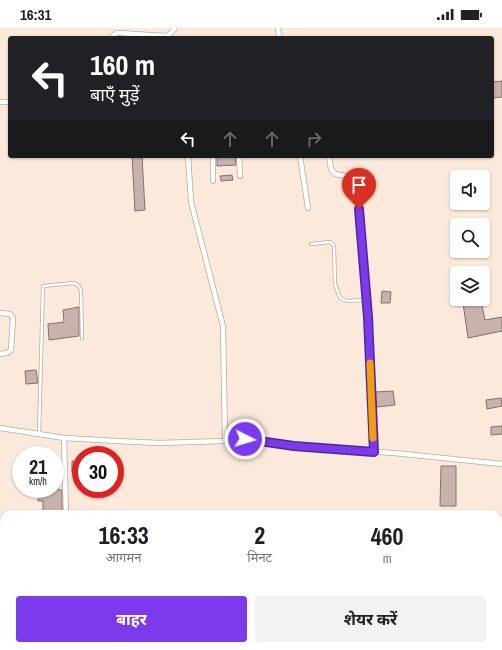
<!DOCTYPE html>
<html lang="hi">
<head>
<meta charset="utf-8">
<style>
	:root { --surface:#fff; --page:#f2f2f2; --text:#202124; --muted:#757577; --accent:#7c3aed }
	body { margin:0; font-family:"Archivo Narrow","Noto Sans Devanagari",sans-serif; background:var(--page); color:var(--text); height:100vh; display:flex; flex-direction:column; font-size:15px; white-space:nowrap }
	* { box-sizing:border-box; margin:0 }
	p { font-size:13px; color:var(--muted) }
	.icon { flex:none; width:22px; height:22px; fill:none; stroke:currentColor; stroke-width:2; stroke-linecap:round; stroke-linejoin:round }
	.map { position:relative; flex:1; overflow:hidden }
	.sheet { position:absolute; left:0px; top:482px; width:502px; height:140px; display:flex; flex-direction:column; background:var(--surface); border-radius:12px 12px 0 0; box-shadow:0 1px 3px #0004 }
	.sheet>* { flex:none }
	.hud { position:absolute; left:8px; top:8px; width:486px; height:122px; border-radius:4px; box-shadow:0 1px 3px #0004; background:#202124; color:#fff; overflow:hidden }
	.tools { position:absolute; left:450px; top:142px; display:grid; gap:8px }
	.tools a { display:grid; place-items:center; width:40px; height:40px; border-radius:4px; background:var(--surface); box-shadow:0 1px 3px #0004; font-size:20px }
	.speed { position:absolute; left:12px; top:418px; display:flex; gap:8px; font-size:20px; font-weight:700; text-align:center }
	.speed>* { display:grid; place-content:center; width:52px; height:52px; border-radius:50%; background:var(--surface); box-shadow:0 1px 3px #0004; line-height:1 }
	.speed small { font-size:10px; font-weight:400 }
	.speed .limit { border:6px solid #d22; background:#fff; color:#111 }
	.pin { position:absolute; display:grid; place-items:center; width:34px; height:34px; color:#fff; margin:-41px -17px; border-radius:50% 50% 50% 0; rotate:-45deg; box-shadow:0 0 4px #0007 }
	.pin .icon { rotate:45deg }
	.me { position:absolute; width:44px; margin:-22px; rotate:95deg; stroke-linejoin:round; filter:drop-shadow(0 0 3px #0008) }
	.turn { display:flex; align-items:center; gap:14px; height:84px; padding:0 16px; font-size:18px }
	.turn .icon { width:52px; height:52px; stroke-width:2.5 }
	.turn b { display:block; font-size:28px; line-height:34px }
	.lanes { display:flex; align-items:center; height:38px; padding:0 16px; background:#0003; justify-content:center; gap:20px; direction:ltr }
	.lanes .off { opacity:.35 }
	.eta { display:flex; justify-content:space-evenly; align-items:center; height:68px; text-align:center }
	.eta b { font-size:24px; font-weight:700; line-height:28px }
	.button { display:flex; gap:8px; margin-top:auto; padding:8px 16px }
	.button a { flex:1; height:46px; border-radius:4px; background:var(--accent); color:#fff; font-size:16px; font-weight:700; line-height:46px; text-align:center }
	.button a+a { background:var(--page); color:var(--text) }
	.status { display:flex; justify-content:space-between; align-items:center; height:28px; padding:0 20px; background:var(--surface); direction:ltr }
	.status svg { height:11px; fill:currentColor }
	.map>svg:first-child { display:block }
	.building { fill:#c8b2ad; stroke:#84706b }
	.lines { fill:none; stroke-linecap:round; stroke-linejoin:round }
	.service-casing { stroke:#baab9c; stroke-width:4 }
	.minor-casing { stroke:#baab9c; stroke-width:6 }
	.service { stroke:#fff; stroke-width:2.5 }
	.minor { stroke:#fff; stroke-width:4.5 }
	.route-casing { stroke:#51269a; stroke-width:10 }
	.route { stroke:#7c3aed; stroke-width:7 }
	.slow { stroke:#f59e0b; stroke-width:7 }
</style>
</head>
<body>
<div class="status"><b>16:31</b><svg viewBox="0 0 49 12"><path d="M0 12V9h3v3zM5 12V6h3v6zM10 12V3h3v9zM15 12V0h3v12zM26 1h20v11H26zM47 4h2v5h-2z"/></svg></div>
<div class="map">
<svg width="502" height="622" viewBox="0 0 502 622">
	<rect width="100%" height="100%" fill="#fbeadb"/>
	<path class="building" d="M502,53V69L492,70V54Z
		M132,128H142L145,182L135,183Z
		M217,128H235L236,137L217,138Z
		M232,147L233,152L221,153L220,148Z
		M382,263L391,264L390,275H381Z
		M481,272L485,292L502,289V303L468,310L463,275Z
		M79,279V308L49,312L48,296L64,294L63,282Z
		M36,342L38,355L26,356L25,343Z
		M393,363L395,377L377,379L375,364Z
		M501,370L502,378L487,381L486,372Z
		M502,398V406L491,407V399Z
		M72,433H81V444H72Z
		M441,438H456V478H440Z
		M39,461L62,462V486H43V473H38Z"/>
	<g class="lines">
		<g class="service-casing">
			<path id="service" d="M311,216L330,214L334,218L335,256L340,270L347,273L366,272
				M39,406L43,258L74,255L79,258L81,263L82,310"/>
		</g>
		<g class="minor-casing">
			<path id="minor" d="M278,0L279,10
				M111,10L116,5H119L165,8L169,7L175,0
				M0,74H10
				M188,128L191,174L223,298L225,412
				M213,128V153
				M239,128L240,148
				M300,128L308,180
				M329,128L331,141L335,146L352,149L357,157L368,289L374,424
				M0,285L10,286L13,290L11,322L7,325L0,326
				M0,400L64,410L117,413L159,415L258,412L293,418L394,425L502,436
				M64,410L66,486
				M0,586H4
				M90,618L91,622
				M153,618V622
				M300,618V622"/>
		</g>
		<use href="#service" class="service"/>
		<use href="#minor" class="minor"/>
	</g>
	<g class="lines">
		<g class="route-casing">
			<path id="route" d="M245,411L294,418L374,424L368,289L359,181"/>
		</g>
		<use href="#route" class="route"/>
		<path class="slow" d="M370,335L373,410"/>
	</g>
</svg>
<div class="tools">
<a><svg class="icon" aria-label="sound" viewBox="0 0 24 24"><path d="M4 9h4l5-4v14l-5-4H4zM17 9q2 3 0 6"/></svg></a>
<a><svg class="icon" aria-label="search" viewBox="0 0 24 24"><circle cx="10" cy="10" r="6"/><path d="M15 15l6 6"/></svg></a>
<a><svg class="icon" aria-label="layers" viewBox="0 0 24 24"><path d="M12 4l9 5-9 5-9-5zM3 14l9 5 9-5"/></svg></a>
</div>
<div class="speed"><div>21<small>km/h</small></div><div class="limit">30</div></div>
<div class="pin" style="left:359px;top:181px;background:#d93025"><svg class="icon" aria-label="arrive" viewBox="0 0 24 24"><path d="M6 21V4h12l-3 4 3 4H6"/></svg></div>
<svg class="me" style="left:245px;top:411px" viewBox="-20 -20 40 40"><circle r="17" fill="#7c3aed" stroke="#fff" stroke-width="3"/><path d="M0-11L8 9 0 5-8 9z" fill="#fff"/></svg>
<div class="hud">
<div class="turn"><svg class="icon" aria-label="left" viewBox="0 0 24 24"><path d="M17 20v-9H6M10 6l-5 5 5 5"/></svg><div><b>160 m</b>बाएँ मुड़ें</div></div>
<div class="lanes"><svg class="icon" aria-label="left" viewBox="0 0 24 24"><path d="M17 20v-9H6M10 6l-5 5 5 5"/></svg><svg class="icon off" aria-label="ahead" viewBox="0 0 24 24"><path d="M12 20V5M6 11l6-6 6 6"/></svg><svg class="icon off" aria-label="ahead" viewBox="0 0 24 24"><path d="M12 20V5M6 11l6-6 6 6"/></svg><svg class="icon off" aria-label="right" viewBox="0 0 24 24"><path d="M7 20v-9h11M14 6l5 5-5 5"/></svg></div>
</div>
<section class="sheet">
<div class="eta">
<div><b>16:33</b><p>आगमन</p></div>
<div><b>2</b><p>मिनट</p></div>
<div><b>460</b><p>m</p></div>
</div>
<div class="button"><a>बाहर</a><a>शेयर करें</a></div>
</section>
</div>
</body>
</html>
